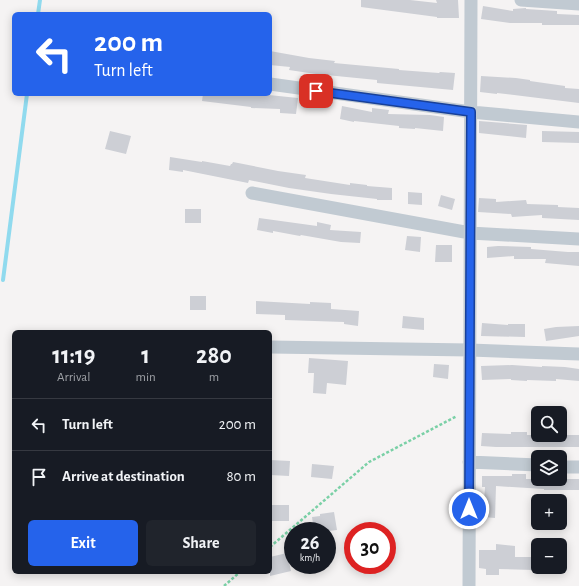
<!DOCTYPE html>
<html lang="en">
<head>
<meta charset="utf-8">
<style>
	:root { --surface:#171b24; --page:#20242c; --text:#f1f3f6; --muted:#9ea1a6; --line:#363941; --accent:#2563eb }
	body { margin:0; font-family:"Alegreya Sans",sans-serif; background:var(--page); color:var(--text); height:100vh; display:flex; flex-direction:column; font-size:15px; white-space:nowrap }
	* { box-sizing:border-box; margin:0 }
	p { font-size:13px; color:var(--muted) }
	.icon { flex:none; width:22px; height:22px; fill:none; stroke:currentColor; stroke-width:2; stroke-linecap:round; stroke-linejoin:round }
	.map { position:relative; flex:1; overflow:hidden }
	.details { position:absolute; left:12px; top:330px; width:260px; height:244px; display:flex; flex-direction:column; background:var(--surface); border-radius:6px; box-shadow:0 2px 10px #0003 }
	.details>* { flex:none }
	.hud { position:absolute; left:12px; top:12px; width:260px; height:84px; border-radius:6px; box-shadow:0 2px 10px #0003; background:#2563eb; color:#fff; overflow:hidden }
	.fabs { position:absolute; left:531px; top:406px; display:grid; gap:8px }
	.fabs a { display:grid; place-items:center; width:36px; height:36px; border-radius:6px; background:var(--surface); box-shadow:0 2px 10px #0003; font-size:20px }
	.speed { position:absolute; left:284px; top:522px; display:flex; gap:8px; font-size:20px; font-weight:700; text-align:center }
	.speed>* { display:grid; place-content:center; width:52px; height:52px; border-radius:50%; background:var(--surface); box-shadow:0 2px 10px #0003; line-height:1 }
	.speed small { font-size:10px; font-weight:400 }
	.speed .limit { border:6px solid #d22; background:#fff; color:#111 }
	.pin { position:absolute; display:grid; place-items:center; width:34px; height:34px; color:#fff; margin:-17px; border-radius:8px; box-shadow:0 2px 6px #0006 }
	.me { position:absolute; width:44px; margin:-22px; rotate:0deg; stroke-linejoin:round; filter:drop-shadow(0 0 3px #0008) }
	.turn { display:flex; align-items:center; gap:14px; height:84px; padding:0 16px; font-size:18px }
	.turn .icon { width:52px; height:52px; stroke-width:2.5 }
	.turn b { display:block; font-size:28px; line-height:34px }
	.eta { display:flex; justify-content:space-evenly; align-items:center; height:68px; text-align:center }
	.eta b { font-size:24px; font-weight:600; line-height:28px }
	.action { display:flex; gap:8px; margin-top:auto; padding:8px 16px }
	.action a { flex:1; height:46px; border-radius:6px; background:var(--accent); color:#fff; font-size:16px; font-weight:600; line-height:46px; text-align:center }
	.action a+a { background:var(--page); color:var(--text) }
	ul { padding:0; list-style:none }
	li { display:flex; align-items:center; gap:12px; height:52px; padding:0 16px; border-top:1px solid var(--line) }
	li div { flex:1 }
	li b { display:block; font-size:15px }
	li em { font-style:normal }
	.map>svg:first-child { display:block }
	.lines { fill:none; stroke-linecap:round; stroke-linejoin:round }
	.stream { stroke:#90daee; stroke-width:4 }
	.building { fill:#cdcfd5 }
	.path { stroke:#7ad0a6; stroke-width:2.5; stroke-dasharray:3 2; stroke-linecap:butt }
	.street { stroke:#c1cad2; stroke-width:13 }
	.route-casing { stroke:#184099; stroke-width:10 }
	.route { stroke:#2563eb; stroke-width:7 }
</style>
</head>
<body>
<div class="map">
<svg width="579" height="586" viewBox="0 0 579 586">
	<rect width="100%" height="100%" fill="#f5f3f3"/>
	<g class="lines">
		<path class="stream" d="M38,14L40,0
			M3,280L27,94"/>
	</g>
	<path class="building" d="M361,0H410L437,3L436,0H458L459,18H437V17L361,7Z
		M483,6L513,11V9L526,8V9L557,11V14L579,15V25H542V23H510L481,19Z
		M270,51L309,58L335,61L334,63L399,69V70L439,73L440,72L455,73L453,90L377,83V80L316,74L289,70L290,67L270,65Z
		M481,76L516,78L530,80V81L565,86V88L579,89V103L497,93V94L480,92Z
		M203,94H259L298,98L296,114L280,113V109L251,108V107L202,101Z
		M342,106L372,112V108L389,110L388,114L430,115L444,117L443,131L415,128V129L399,128V126L354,121V122L340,119Z
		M479,121L527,125L526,138L479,133Z
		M110,131L131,136L126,154L105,149Z
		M542,131L579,132V143L542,142Z
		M170,157L202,162V161L230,166L231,164H232L233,162L278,171L306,175L305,178L350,185V183L367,185V186L392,188V200H377V199L331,194L289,188L249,180L248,183L183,170V172L169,170Z
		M408,192L422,193V205L408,204Z
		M441,195L455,199L452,210L438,206Z
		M479,198L496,199V202L526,200L527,204L558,205V207L579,208V220L542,218V215L512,217L511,214L478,212Z
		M185,209H201V223H185Z
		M259,218L317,226V222L331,225L330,230L361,232L360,243L341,242L301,235L300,236L273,231V233L257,230Z
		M407,236L421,237L420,252L405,250Z
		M436,245H452V262H435Z
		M498,246L531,247V249L568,252H579V266L545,263L546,259H514V256L487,258V247Z
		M190,296H206V310H190Z
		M256,301L310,304V302L331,303V309L359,311L358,326L344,324V322L285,320V315L256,314Z
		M403,316L424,318V330L402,328Z
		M482,323L508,325V324H525V337L481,336Z
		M579,326V336L546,341L544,329L556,327Z
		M309,358L348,361L346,385L327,383L326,394L313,393L314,373H308Z
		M434,364L449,365L448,379L433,377Z
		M512,365L542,367V366L565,367L579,369V381L556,379V381L527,380V381L511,380V379L482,380L481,366Z
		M511,432H527V435H579V447H496L481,446L482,433L511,434Z
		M270,460L290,461L289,476L270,475Z
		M312,464L334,466L332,479L311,477Z
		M512,474H526V479H579V490H544V489L496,486L495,518L483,517L485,487H482V476H512Z
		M270,505H289V521H270Z
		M334,512L337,530L329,531H314L312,517L320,516V514Z
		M496,544L515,546V557H533V570L499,569V575H486V569L479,568V550H496Z
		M287,553L291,571L270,576V557Z"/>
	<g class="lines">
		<path class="path" d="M270,547L369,462L457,416
			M224,586L240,572"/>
		<path class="street" d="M521,0L579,4
			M270,84L471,112L579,122
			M252,193L470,233L579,239
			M270,347L470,350L579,354
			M469,462L538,465
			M560,467H579
			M469,586L471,0"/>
	</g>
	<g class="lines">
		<g class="route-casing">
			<path id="route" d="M316,91L471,112L469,509"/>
		</g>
		<use href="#route" class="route"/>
	</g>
</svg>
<div class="fabs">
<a><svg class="icon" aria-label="search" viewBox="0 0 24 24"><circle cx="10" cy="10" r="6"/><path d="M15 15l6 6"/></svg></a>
<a><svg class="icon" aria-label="layers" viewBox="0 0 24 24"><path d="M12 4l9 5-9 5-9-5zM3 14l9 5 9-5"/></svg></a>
<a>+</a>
<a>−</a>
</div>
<div class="speed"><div>26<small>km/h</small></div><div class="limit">30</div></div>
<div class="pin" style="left:316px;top:91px;background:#d93025"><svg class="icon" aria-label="arrive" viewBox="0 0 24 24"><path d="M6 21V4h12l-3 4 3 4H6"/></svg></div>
<svg class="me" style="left:469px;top:509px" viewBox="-20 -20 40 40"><circle r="17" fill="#2563eb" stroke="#fff" stroke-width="3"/><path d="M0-11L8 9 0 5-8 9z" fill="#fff"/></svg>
<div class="hud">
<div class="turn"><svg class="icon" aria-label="left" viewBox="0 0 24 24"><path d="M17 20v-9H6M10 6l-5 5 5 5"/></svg><div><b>200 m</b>Turn left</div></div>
</div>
<section class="details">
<div class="eta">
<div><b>11:19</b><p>Arrival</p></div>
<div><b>1</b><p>min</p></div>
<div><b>280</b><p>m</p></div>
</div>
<ul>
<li><svg class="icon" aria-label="left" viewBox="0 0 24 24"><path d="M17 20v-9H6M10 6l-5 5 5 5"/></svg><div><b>Turn left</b></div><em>200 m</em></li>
<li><svg class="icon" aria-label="arrive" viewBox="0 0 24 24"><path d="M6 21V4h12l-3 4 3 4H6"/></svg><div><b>Arrive at destination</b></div><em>80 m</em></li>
</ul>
<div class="action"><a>Exit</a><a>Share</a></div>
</section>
</div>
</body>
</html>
